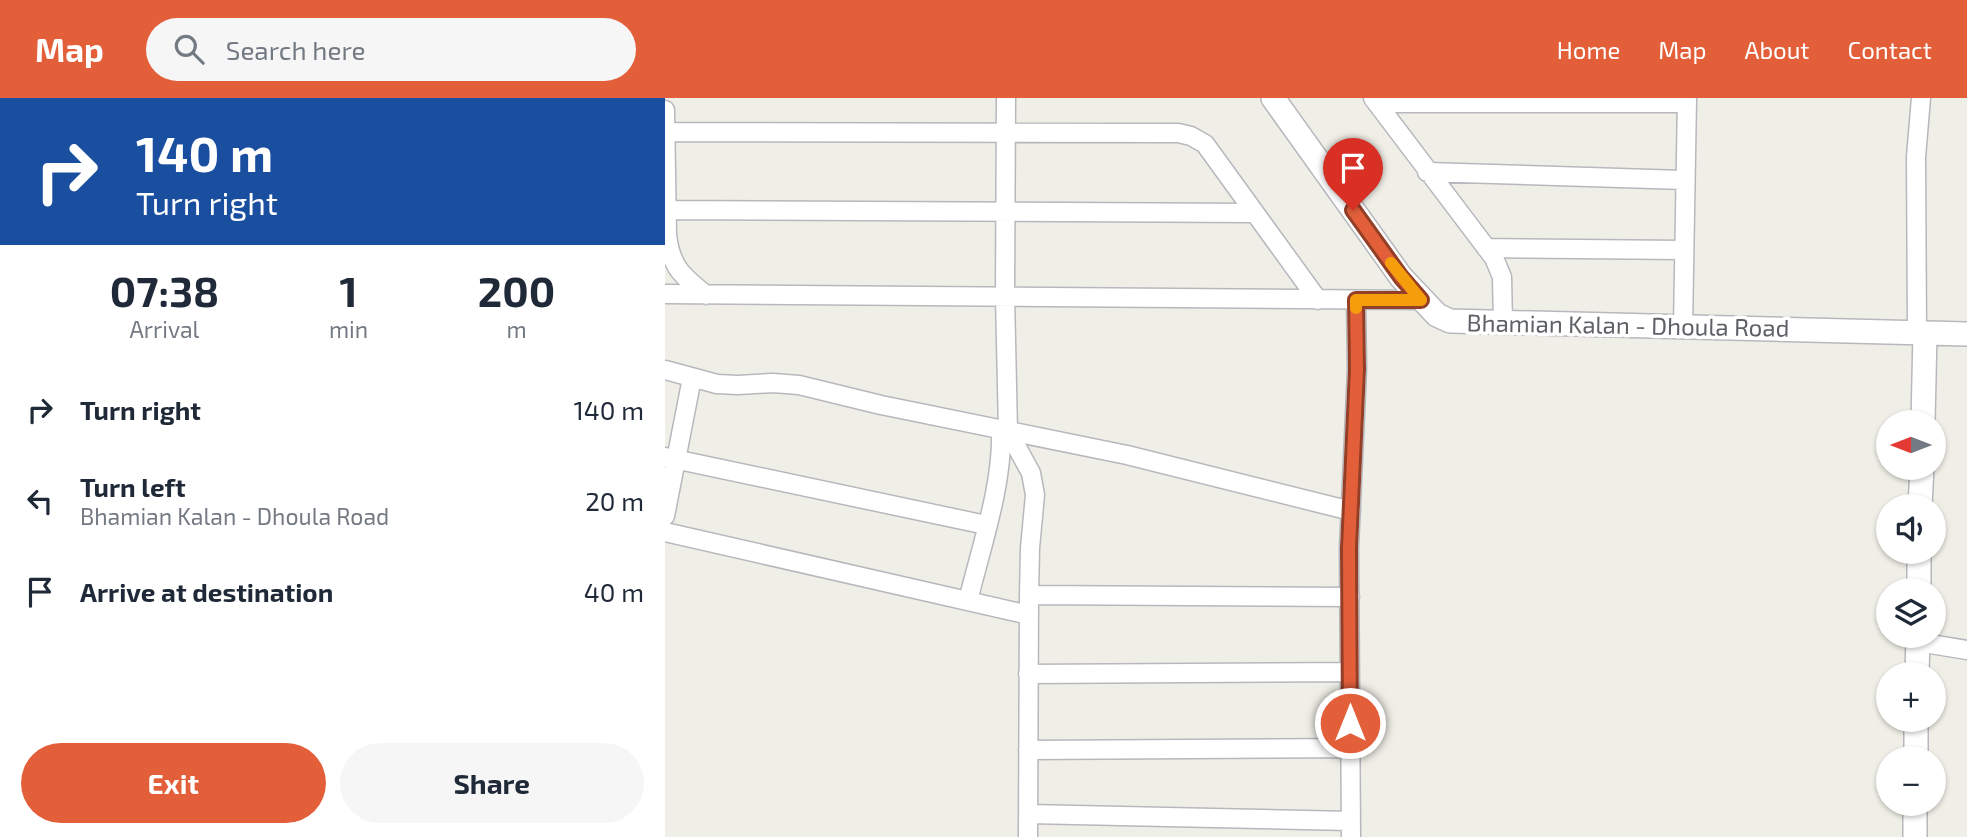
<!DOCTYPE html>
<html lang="en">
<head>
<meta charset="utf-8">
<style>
	:root { --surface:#fff; --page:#f6f6f7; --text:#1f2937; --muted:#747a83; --accent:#e25f3a }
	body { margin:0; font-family:"Exo 2",sans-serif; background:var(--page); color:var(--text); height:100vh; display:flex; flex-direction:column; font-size:26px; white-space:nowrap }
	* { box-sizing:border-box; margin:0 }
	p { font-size:23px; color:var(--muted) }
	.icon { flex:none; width:38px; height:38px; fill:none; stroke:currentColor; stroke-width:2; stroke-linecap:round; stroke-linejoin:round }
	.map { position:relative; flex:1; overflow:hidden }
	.details { display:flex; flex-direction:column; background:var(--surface); width:665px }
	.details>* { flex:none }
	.banner { background:#1a4fa0; color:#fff; overflow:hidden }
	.needle { width:46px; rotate:270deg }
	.tools { position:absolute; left:1211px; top:312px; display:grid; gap:14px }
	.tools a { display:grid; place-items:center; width:70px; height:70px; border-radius:50%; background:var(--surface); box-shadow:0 2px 5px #0004; font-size:35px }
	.pin { position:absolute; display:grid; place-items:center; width:60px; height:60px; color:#fff; margin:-72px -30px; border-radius:50% 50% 50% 0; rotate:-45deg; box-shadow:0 0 7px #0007 }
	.pin .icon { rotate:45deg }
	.me { position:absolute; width:77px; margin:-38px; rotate:0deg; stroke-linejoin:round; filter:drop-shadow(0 0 5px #0008) }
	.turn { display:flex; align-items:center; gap:24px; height:147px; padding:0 21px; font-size:32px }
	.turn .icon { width:91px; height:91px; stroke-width:2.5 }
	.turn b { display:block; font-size:49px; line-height:60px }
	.eta { display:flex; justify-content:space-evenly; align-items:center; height:119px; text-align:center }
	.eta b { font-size:42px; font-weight:700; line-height:49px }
	.cta { display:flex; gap:14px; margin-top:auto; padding:14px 21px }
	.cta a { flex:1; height:80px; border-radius:42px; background:var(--accent); color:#fff; font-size:28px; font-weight:700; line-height:80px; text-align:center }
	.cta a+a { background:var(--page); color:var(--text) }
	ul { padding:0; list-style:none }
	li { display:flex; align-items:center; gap:21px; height:91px; padding:0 21px }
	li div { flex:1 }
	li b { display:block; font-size:26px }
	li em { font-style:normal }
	header { display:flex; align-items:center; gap:42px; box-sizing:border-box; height:98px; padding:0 35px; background:var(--accent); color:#fff }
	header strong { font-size:33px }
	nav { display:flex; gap:38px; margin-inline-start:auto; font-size:24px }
	.search { width:490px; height:63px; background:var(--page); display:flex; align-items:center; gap:18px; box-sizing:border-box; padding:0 24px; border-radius:38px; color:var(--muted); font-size:26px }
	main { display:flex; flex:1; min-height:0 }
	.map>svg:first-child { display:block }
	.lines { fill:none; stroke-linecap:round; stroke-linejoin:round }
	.minor-casing { stroke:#b7b8bd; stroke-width:21 }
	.tertiary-casing { stroke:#b7b8bd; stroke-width:26 }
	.minor { stroke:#fff; stroke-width:18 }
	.tertiary { stroke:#fff; stroke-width:23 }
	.route-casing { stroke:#933e26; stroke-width:18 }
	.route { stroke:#e25f3a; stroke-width:12 }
	.slow { stroke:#f59e0b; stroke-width:12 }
	.labels { text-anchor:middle; stroke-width:7; stroke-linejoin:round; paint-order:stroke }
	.street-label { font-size:24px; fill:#5e6166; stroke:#fff }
</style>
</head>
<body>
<header>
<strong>Map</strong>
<div class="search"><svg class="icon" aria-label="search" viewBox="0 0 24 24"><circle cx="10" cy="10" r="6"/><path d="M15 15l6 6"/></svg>Search here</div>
<nav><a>Home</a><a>Map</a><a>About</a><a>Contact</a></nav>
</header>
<main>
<section class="details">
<div class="banner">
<div class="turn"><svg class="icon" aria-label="right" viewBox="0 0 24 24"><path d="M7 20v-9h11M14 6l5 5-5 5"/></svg><div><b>140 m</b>Turn right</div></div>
</div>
<div class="eta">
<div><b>07:38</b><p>Arrival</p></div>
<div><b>1</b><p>min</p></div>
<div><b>200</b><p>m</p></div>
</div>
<ul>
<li><svg class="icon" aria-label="right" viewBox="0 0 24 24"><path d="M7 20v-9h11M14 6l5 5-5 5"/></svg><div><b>Turn right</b></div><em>140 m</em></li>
<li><svg class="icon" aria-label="left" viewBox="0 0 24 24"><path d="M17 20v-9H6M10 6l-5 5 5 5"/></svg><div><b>Turn left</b><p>Bhamian Kalan - Dhoula Road</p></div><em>20 m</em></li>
<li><svg class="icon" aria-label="arrive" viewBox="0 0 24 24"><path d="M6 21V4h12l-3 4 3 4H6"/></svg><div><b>Arrive at destination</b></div><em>40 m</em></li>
</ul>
<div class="cta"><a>Exit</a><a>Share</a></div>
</section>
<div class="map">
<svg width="1302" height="739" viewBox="0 0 1302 739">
	<rect width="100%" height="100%" fill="#f0efe7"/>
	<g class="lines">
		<g class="minor-casing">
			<path id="minor" d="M341,0L340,198L343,333L366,375L370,397L365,450L364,497L363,739
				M708,0L829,160L837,179L838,226
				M712,5H1022
				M0,12L2,137C6,169 17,178 41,197
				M0,34L513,35L526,38L540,46L653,202
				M762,74L1019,82
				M0,112L588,115
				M821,150L1019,152
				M0,196L756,202
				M1018,230L1022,0
				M1252,234L1251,59L1256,0
				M0,272L52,286L73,287L108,285L134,287L216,307L462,357L686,413
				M0,359L321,427
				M0,418L27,280
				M0,434L364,517
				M364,497L685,499
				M303,503C316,449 338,387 336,332
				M1253,544L1302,552
				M363,576L685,574
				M363,652L685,650
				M363,716L685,723
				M686,739L684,450L692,271L691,202"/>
		</g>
		<g class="tertiary-casing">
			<path id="tertiary" d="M608,0L736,179L772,217L785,223L1302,236
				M1258,324L1260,235
				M1255,408L1257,369
				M1254,492V453
				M1252,576L1253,537
				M1251,660V621
				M1250,739V705"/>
		</g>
		<use href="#minor" class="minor"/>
		<use href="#tertiary" class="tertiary"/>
	</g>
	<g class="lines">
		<g class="route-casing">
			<path id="route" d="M685,625L684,450L692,271L691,202H756L736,179L688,112"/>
		</g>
		<use href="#route" class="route"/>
		<path class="slow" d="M691,210V202H756L726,165"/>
	</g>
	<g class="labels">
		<g class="street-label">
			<text transform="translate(963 228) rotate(1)" y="8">Bhamian Kalan - Dhoula Road</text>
		</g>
	</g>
</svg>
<div class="tools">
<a><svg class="needle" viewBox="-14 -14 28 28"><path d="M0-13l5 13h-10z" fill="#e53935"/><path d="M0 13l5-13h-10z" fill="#747a83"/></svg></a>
<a><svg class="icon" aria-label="sound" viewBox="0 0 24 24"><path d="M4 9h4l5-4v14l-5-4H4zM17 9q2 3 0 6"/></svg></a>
<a><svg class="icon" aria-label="layers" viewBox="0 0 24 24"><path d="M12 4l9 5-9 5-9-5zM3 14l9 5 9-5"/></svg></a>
<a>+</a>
<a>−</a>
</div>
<div class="pin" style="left:688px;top:112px;background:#d93025"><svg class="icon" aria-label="arrive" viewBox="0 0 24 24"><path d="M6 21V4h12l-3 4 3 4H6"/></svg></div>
<svg class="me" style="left:685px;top:625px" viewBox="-20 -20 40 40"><circle r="17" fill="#e25f3a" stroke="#fff" stroke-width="3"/><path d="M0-11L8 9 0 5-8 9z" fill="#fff"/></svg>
</div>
</main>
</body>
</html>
